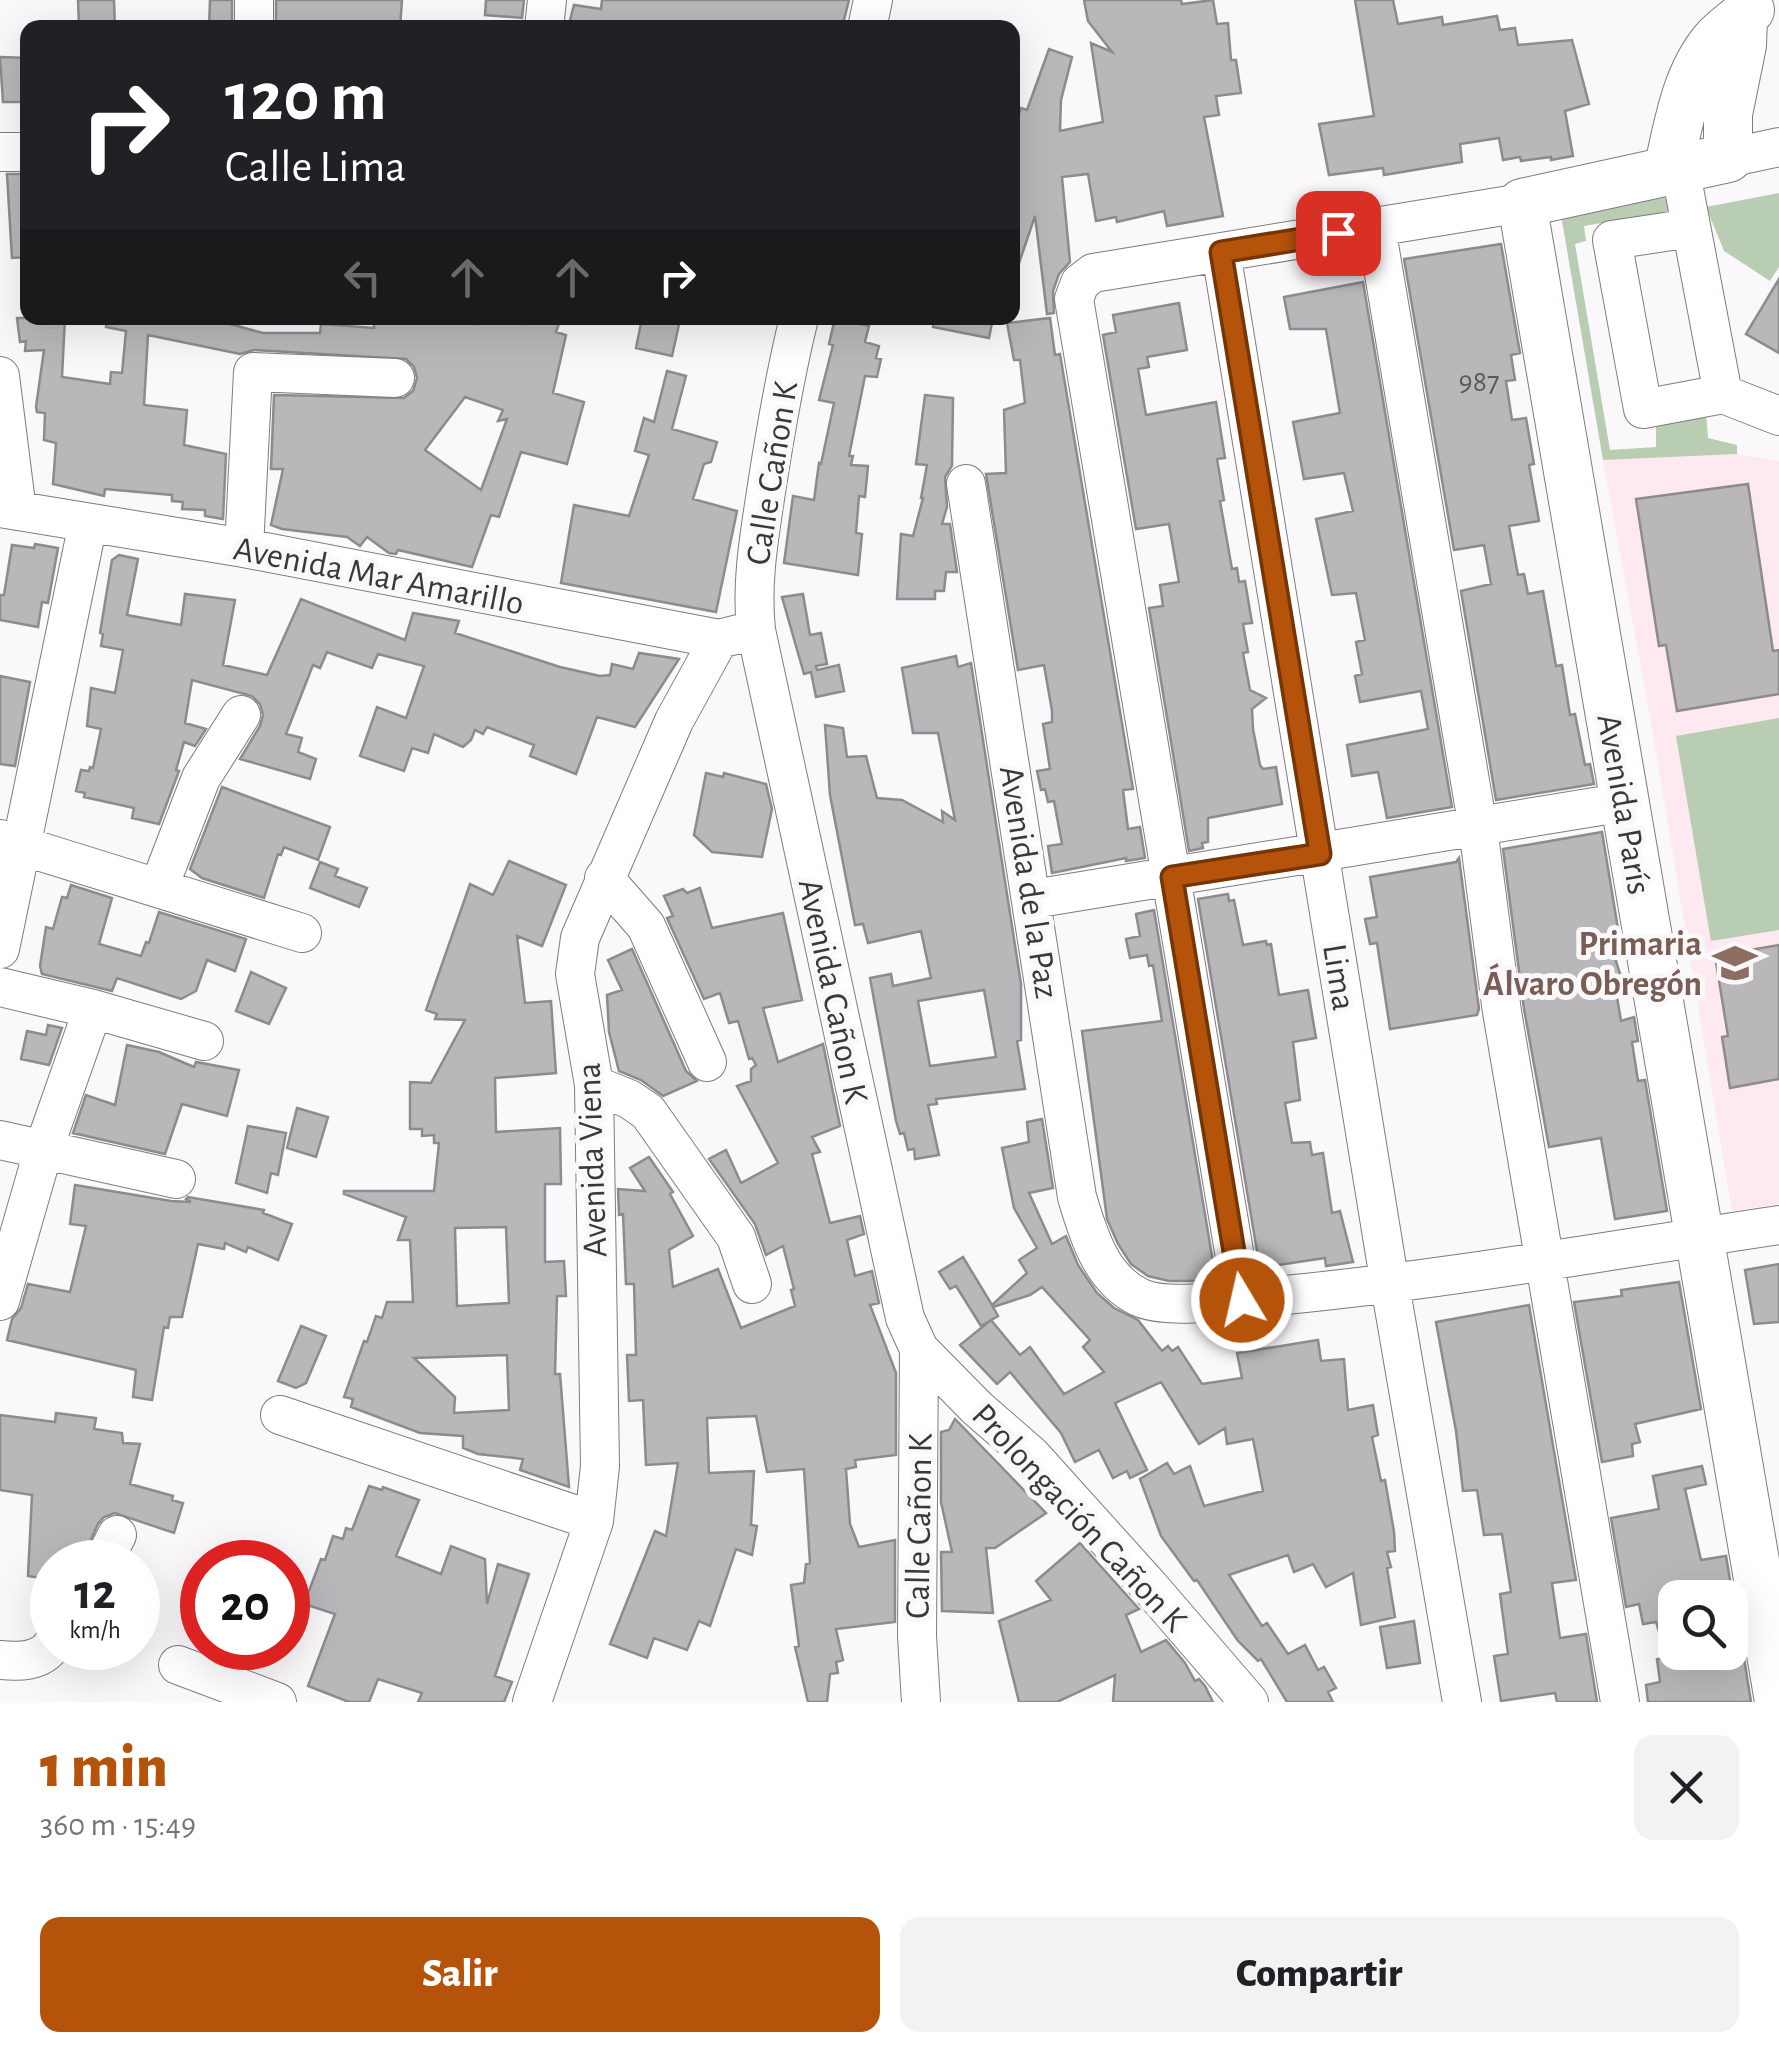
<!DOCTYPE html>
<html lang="es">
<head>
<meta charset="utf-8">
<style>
	:root { --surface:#fff; --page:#f2f2f2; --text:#202124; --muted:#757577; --accent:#b45309 }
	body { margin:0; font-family:"Alegreya Sans",sans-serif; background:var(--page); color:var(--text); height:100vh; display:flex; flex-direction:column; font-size:38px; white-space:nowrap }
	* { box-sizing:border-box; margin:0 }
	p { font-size:32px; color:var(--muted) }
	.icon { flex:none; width:55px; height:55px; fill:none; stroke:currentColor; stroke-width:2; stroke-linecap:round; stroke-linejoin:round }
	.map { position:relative; height:1702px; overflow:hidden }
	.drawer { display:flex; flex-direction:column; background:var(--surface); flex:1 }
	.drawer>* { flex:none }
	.guide { position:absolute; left:20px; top:20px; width:1000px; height:305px; border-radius:20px; box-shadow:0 10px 40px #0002; background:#202124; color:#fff; overflow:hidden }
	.controls { position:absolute; left:1658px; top:1580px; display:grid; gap:20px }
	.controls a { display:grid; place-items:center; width:90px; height:90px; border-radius:20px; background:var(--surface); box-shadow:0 10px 40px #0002; font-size:50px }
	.speed { position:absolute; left:30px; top:1540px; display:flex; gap:20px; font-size:50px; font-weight:700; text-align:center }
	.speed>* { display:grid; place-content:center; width:130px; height:130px; border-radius:50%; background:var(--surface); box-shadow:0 10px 40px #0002; line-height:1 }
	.speed small { font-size:25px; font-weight:400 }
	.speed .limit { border:15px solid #d22; background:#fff; color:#111 }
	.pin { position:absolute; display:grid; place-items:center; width:85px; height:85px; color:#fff; margin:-42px; border-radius:20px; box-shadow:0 5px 15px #0006 }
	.me { position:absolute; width:110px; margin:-55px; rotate:351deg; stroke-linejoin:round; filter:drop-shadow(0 0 8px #0008) }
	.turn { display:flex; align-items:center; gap:35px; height:210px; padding:0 40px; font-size:45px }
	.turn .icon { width:130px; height:130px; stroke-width:2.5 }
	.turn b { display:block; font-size:70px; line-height:85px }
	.lanes { display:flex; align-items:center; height:95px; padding:0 40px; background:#0003; justify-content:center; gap:50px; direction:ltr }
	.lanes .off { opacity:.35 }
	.round { display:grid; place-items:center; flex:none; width:105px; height:105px; border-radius:20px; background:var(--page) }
	.overview { display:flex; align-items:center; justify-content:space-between; height:170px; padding:0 40px }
	h1 { font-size:60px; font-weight:800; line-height:75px; color:var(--accent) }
	.primary-button { display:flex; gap:20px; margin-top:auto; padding:20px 40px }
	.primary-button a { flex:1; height:115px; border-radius:20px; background:var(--accent); color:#fff; font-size:40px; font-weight:800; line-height:115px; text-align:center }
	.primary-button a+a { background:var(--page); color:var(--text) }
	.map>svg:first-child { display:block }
	.education { fill:#fee9f0 }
	.green { fill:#b8cdb1 }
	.building { fill:#b9b7ba; stroke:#8d8b8e; stroke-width:2.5; fill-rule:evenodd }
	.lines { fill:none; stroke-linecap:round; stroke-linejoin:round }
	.minor-casing { stroke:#7e7c7e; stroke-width:40 }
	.major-casing { stroke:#7e7c7e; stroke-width:50 }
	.minor { stroke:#fff; stroke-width:38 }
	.major { stroke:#fff; stroke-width:48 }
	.route-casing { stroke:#753606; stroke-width:25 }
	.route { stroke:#b45309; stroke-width:18 }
	.labels { text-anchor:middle; stroke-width:10; stroke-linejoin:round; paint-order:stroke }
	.number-label { font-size:30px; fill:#5a585a }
	.street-label { font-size:35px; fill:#3a393a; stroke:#fbf8fc }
	.education-label { font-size:35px; font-weight:bold; fill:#785e54; stroke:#fbf8fc; text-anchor:end }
</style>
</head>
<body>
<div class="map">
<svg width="1779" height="1702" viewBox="0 0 1779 1702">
	<rect width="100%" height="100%" fill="#fbf8fc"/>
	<path class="education" d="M1737,454L1779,461V1204L1732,1211L1651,722L1603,460Z"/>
	<path class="green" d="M1779,193V267L1770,281L1724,251L1706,207Z
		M1681,195L1683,209L1584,226L1586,241L1575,244L1610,450L1656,447V415L1706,412L1708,438L1737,445V454L1603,460L1561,215Z
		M1779,718V930L1711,941L1676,736Z"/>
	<path class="building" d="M78,0H114L115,28L79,25Z
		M210,0H232V28H209Z
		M276,0H402L400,28H276Z
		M486,0H524L522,18L485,15Z
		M602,0H849L842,28H568L574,5L601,9Z
		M1084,0H1181L1182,4L1213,0L1217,24L1228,23L1231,60H1236L1241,93L1216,96L1219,115L1204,117L1223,216L1167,226L1164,211L1117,222L1116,217L1096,221L1088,174L1062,177L1070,262L1059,274L1053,291L1054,313L1047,314L1035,216L1016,272H1012V137L1021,108L1027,110L1049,49L1072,57L1061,100L1060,131L1103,122L1091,43L1112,52L1088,21Z
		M1355,0H1393L1398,24L1442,17L1443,25L1497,16L1500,30L1515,28L1518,45L1572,40L1589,104L1565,111L1573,156L1551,160V157L1521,161L1520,157L1503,160L1499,138L1460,144L1462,162L1384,175L1383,168L1329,175L1319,124L1374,116Z
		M0,57L28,58V102H3Z
		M7,174H28V257L12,258Z
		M1501,244L1520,353L1511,355L1515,380L1506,381L1512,420L1526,418L1534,464L1529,465L1539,521L1509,526L1518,575L1524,574L1528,594L1543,591L1556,666L1562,665L1570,715L1575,714L1585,765L1590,764L1594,784L1496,800L1461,591L1491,584L1484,545L1454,550L1404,259Z
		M1779,279V353L1746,334Z
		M1363,282L1452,807L1387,818L1378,772L1352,776L1347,745L1428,729L1421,691L1360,702L1355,676L1362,674L1356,642L1365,640L1356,593L1332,595L1316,519L1353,511L1344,473L1304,479L1293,422L1340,413L1326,329H1290L1284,297Z
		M1179,303L1187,350L1147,357L1149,367L1138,369L1146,415L1216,402L1225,458L1217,459L1224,500L1220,501L1232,569L1237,568L1239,582L1245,581L1252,623L1243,624L1248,652L1243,653L1250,690L1266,698L1252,709L1253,729L1260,765L1263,769L1276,767L1282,804L1208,818V842L1202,843L1203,848L1189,851L1149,608L1163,606L1160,585L1179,582L1169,524L1136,529L1103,335L1116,332L1113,315Z
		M17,318H65L62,377L110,384L111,372L122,373L126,331L106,327L107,318H208L263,333H320L321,324L374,328V318L477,324L479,318H506L527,324L529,318H561L556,332L566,335L553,393L584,402L567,464L521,452L499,517L491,515L472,567L398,550L396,554L389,553L367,537L360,546L347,537L282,529L271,525L283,469H271L274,395L404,398L413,391L417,378L414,367L406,359L254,350L240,354L148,335L144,405L187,410L184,445L226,454L223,519L205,516V510L182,509L183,502L172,501V495L105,489L104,496L53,484L56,443L44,440L45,413L37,412L36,407L44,350L25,351L26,341L20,342ZM465,397L503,410L498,421L507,419L481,490L425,450Z
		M642,318L680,320L672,356L636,348Z
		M835,318L869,326L865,342L879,346L876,358L881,359L877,377L865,376L849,456H853L851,465L868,466L865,497L859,496L856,533L862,534L858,575L784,563L793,496L814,500L819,463L821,464L834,403L819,400L833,345L829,344Z
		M934,318H993L989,338L933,327Z
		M1050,318L1055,355L1060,354L1133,789L1123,790L1128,829L1140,827L1145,858L1126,861V858L1052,873L1048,846L1062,844L1054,801L1048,802L1045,789L1041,790L1037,771L1050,769L1043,724L1052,722V711L1044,665L1018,670L986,474L1006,473L1004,410L1025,403L1020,360H1014L1007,323Z
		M667,371L686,376L672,429L717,442L711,462L704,464L693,499L737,511L716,612L561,583L574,505L629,516L649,455L635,451L644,418L654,422Z
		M925,395L953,398L952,466L945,477L947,507L942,524H950L957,572H946L944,591H935V599H897L901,534L913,536L923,498H921L927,465L916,464Z
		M1748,484L1773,651L1779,650V694L1677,711L1666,645L1659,646L1636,499Z
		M35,544L58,548L48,603L42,602L38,627L0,620V595H4L12,545L34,548Z
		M119,555L138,559L127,615L181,625L185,594L235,600L223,665L267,675L301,599L405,640L413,613L459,621L455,633L560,667L600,676L610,675L612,664L633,669L639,653L679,659L635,727L597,717L576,774L530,756L534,745L487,727L483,734L475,730L471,740L463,747L434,734L428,753L412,748L404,771L360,756L377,707L406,718L424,666L378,654L372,668L327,652L320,668L313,665L286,734L302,738L298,752L316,759L310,779L240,759L260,726L263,715L260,704L252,696L192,680L185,723L206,729L195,746L184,742L176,770L179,771L159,824L132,818L134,808L84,797L85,793L76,791L81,770L89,771L90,767L93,768L101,729L87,726L91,688L115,693L123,650L101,646L103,634L100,633L112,560Z
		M803,594L810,635L821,633L827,664L816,666L817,670L839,665L844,691L816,697L811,672L804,674L782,597Z
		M956,656L958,667L971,663L1021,984V1040L1017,1041L1025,1089L936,1099L937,1104L928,1105L939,1155L915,1159L914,1149L908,1150L904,1133L900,1134L896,1121L870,978L891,974L893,986L931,978L921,931L868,943L863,924L855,925L830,795L825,725L843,728L847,757L866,756L877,798L902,800L943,822L942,811L955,820L938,733H913L902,668ZM984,990L996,1057L930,1066L918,1001Z
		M0,676L30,682L15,766L0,764Z
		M706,773L723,777L724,773L766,784L772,809L762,857L712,852L694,835Z
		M222,787L330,827L318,860L284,847L281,855L278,854L264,898L202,878L190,869Z
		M1602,832L1621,947L1612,948L1620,974L1615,985L1621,1021L1634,1017L1638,1041L1632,1042L1638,1081L1645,1080L1667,1211L1615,1219L1601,1138L1549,1147L1524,1009L1503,849Z
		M1459,858L1479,1009L1477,1015L1390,1029L1377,943L1370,944L1365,919L1377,917L1370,877L1456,862Z
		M509,861L566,885L542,946L517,936L525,1003L551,1001L556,1073L495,1078L496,1132L560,1128L561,1184H545V1262L564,1261L566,1296H557L555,1374H560L569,1487L520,1470L523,1459L478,1454L463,1448V1436L420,1433L351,1407L353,1399L344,1397L364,1341L367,1342L376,1316L382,1318L387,1302H413L410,1240H398L406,1217L344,1194V1191H434L439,1143H434V1135L422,1136V1129H410V1082L431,1083L465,1020L435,1019L437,1014L426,1010L470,884L493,895ZM506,1227L509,1303L457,1306L455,1228ZM507,1355L509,1410L454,1413L455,1397L414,1358Z
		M320,862L338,869L335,876L367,888L359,907L310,888Z
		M71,885L112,898L99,944L141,956L146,942L149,943L159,912L246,939L235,971L207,960L196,991L181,999L117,978L112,991L42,974L40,966L46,927L53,929L62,897L67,898Z
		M700,888L712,928L783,913L802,1000L763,1008L778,1062L823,1044L840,1126L812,1137L820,1152L812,1154L830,1223L860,1216L864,1234L847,1240L855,1276L872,1271L879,1303L870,1305L896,1373V1455L855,1460L856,1467L846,1469L850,1524L859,1547L895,1540V1622L836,1629L843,1660L836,1662L838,1673L830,1674L827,1702H808L795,1647L799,1646L791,1585L804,1583L806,1564L810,1563L804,1469L767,1472L756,1416L707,1418L709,1473L754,1471L751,1525L757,1526L752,1555L736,1549L710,1626L699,1621L687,1650L654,1638L647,1658L610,1644L655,1531L666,1536L678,1463L646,1465L643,1400L629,1401L627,1355H636L634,1284H626L623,1214L619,1215L618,1189L645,1191L630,1168L649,1157L673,1192L670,1194L693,1236L669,1250L673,1287L718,1269L741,1328L795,1306L791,1290L794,1289L783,1246L766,1255L755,1224L709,1159L726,1150L741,1183L778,1163L737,1086L751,1081V1069L756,1065L752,1058L749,1059L738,1021L729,1023L720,993L704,999L667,918L673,916L664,896L683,889L687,893Z
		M1228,894L1229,901L1234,900L1243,945L1266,941L1267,945L1271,944L1279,995L1308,990L1316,1038L1293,1042L1300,1100L1285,1103L1292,1143L1310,1142L1312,1155L1323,1153L1332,1213L1340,1211L1353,1262L1326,1266L1325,1258L1265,1267L1267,1274L1261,1275L1198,899Z
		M1154,910L1215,1274L1198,1276L1199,1281H1169L1148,1276L1131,1264L1118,1244L1107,1219L1082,1031L1162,1021L1153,965L1149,966L1147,955L1130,958L1126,939L1140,936L1136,914Z
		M1779,945V1079L1730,1088L1722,1037L1728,1036L1715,956Z
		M632,949L686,1071L697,1081L663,1096L641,1080L619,1071L609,1032L607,995L622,990L608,960Z
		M251,972L286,988L269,1024L236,1011Z
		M48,1025L62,1028L49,1065L21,1059L27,1031L46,1035Z
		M127,1045L159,1052L194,1067L196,1062L239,1070L227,1116L182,1104L165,1154L73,1133L86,1095L115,1105Z
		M297,1108L328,1117L316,1157L287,1148Z
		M1042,1119L1053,1188L1029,1193L1052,1244L1066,1236L1078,1265L1097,1293L1114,1308L1138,1320L1162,1351L1168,1346L1172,1351L1178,1347L1202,1384L1242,1378L1237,1353L1318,1340L1321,1361L1344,1359L1348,1410L1373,1405L1378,1435L1372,1437L1381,1481L1385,1480L1394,1532L1395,1551L1387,1552L1391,1567L1387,1568L1395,1617L1361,1625L1353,1573L1326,1587L1313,1564L1294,1572L1288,1555L1229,1575L1262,1626L1267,1623L1288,1654L1305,1645L1318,1670L1324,1667L1336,1688L1328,1692L1333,1702H1287L1261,1659L1258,1661L1238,1641L1197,1580L1194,1581L1161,1536L1140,1479L1167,1463L1174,1474L1190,1466L1204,1506L1263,1491L1253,1439L1227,1444L1225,1428L1199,1444L1161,1382L1115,1403L1147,1470L1130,1478L1127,1471L1113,1478L1099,1450L1075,1462L1061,1433L1010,1372L997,1384L960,1345L991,1320L1020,1355L1030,1347L1064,1394L1104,1372L1083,1347L1090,1340L1042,1287L1030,1295L993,1307L998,1316L981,1326L956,1286L950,1289L939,1272L963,1257L992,1305L1027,1273L1019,1260L1037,1248L1014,1208L1002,1148L1029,1142L1027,1122Z
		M248,1126L286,1133L278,1175L271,1173L267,1193L236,1183Z
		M75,1185L171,1201L191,1202L186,1199L188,1197L264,1210L263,1213L292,1224L278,1260L248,1247L246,1252L225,1243L224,1249L198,1244L182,1317H170L168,1328L164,1327L152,1400L133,1397L136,1370L7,1340L12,1319L21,1308L28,1284L70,1292L86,1226L70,1224Z
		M1779,1264V1322L1754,1324L1745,1270Z
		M1679,1282L1701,1409L1635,1424L1640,1442L1632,1444L1633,1456L1602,1462L1574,1302L1622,1296L1621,1290Z
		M1529,1305L1576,1580L1552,1583L1560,1638L1586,1634L1597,1702H1557L1555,1693L1501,1701L1494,1656L1508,1654L1500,1594L1511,1592L1502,1534L1484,1535L1477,1490L1463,1491L1456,1431L1436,1322Z
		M301,1326L326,1336L306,1383L296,1388L278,1381Z
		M56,1413L96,1418L94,1429L122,1433L123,1443L140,1444L130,1484L173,1496L172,1500L183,1503L174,1533L115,1513L104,1517L98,1524L81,1562H52V1580L28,1576L32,1495L0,1490V1415L55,1422Z
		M955,1419L1046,1513L995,1548H986L993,1613L942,1611L941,1552H952L941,1502V1432L949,1430Z
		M1702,1466L1706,1484L1685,1489L1701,1560L1726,1556L1733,1598H1675V1652H1743L1751,1702H1648L1646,1685L1660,1682L1657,1659L1667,1658L1656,1622L1643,1624L1639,1604L1626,1607L1611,1518L1659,1509L1653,1476Z
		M369,1486L382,1490L383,1487L419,1500L396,1556L441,1574L451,1546L485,1559L487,1604L498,1564L529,1574L495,1676L512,1682L504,1702H418L422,1693L378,1679L369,1702H349L308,1686L335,1614L304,1604L321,1559L325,1560L333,1536L343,1539L346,1528L352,1530Z
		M1080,1543L1139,1609L1126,1615L1141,1652L1166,1640L1185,1663L1195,1681L1199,1679L1205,1686L1213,1702H1113L1115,1675L1057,1702H1019L999,1621L1051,1600L1036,1581Z
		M1414,1621L1420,1663L1387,1668L1380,1627Z"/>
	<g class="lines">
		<g class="minor-casing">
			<path id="minor" d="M254,0V28
				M544,28L547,0
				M867,28L873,0
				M0,152H28
				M1728,158L1779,147
				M1680,168L1723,394L1643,409L1612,240L1691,228
				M1376,227L1478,828L1502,1012L1620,1702
				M1221,252L1390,1285L1462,1702
				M799,318C785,375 775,433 766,492C759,538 751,583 756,630L905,1318L919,1349L977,1408L1031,1455L1150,1587L1249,1702
				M0,376L17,511
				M1723,394L1779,416
				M966,484L1077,1197C1088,1234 1101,1279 1139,1297C1166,1311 1243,1299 1275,1296C1444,1280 1611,1250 1779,1225
				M0,508L244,548L719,639L739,634
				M244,548L253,372L395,378
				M0,839L302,933
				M604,878L646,926L707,1062
				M159,887L201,778L241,715
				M1033,899L1625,802
				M0,949L88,523
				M0,987L93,1009L204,1041
				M594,1085L629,1099L648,1112L736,1237L752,1284
				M0,1140L176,1179
				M1242,1299L1074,299L1080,283L1093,273L1522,203
				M0,1301L44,1148L93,1009
				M919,1349L917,1636L921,1702
				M280,1415L594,1521
				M103,1562L117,1535
				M0,1660C19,1662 41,1662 52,1645
				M178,1665L277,1702
				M532,1702L594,1521L600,1466L594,1085L575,974L580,938L674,721L719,639"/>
		</g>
		<g class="major-casing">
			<path id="major" d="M1743,17L1742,45L1728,114V158L1522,203L1779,1701
				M1668,170C1678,127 1685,77 1714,42C1724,30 1739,21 1750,10"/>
		</g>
		<use href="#minor" class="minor"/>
		<use href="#major" class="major"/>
	</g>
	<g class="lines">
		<g class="route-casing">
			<path id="route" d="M1242,1300L1172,877L1320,854L1221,252L1338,233"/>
		</g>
		<use href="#route" class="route"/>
	</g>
	<defs>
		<g id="school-bare" transform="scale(3.45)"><path d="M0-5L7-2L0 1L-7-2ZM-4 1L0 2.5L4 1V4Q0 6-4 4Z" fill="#8d6e63" stroke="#fbf8fc" stroke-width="2.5" paint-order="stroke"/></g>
	</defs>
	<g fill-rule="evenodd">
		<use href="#school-bare" x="1735" y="963"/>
	</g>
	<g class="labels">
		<g class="number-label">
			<text x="1479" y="391">987</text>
		</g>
		<g class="street-label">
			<text transform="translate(771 473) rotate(-81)" y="12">Calle Cañon K</text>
			<text transform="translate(379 575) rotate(11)" y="12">Avenida Mar Amarillo</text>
			<text transform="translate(1625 804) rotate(80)" y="12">Avenida París</text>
			<text transform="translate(1030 882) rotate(81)" y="12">Avenida de la Paz</text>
			<text transform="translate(1340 977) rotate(81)" y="12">Lima</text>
			<text transform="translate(834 991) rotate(78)" y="12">Avenida Cañon K</text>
			<text transform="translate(591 1160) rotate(-92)" y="12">Avenida Viena</text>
			<text transform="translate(1080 1517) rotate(47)" y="12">Prolongación Cañon K</text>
			<text transform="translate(918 1526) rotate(-89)" y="12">Calle Cañon K</text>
		</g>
		<g class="education-label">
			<text x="1702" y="955">Primaria<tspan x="1702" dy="40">Álvaro Obregón</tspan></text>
		</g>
	</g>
</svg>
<div class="controls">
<a><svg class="icon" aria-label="search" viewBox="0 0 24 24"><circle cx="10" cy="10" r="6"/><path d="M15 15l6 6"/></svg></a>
</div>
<div class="speed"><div>12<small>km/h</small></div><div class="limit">20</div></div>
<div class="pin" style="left:1338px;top:233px;background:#d93025"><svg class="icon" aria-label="arrive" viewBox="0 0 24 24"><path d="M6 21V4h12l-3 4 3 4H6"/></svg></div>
<svg class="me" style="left:1242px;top:1300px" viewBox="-20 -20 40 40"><circle r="17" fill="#b45309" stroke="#fff" stroke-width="3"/><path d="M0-11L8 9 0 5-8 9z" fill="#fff"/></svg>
<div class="guide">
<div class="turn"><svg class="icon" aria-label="right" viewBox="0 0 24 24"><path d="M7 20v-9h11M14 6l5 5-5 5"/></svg><div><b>120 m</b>Calle Lima</div></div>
<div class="lanes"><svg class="icon off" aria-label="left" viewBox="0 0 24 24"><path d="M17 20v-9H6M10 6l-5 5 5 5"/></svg><svg class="icon off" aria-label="ahead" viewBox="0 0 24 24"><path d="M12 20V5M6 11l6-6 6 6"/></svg><svg class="icon off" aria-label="ahead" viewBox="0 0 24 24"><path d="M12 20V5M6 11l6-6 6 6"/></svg><svg class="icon" aria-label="right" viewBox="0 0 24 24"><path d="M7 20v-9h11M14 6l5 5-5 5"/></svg></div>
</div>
</div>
<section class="drawer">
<div class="overview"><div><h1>1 min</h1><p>360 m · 15:49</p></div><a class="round"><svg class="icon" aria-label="close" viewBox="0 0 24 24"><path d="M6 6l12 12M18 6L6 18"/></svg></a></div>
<div class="primary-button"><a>Salir</a><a>Compartir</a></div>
</section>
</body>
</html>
